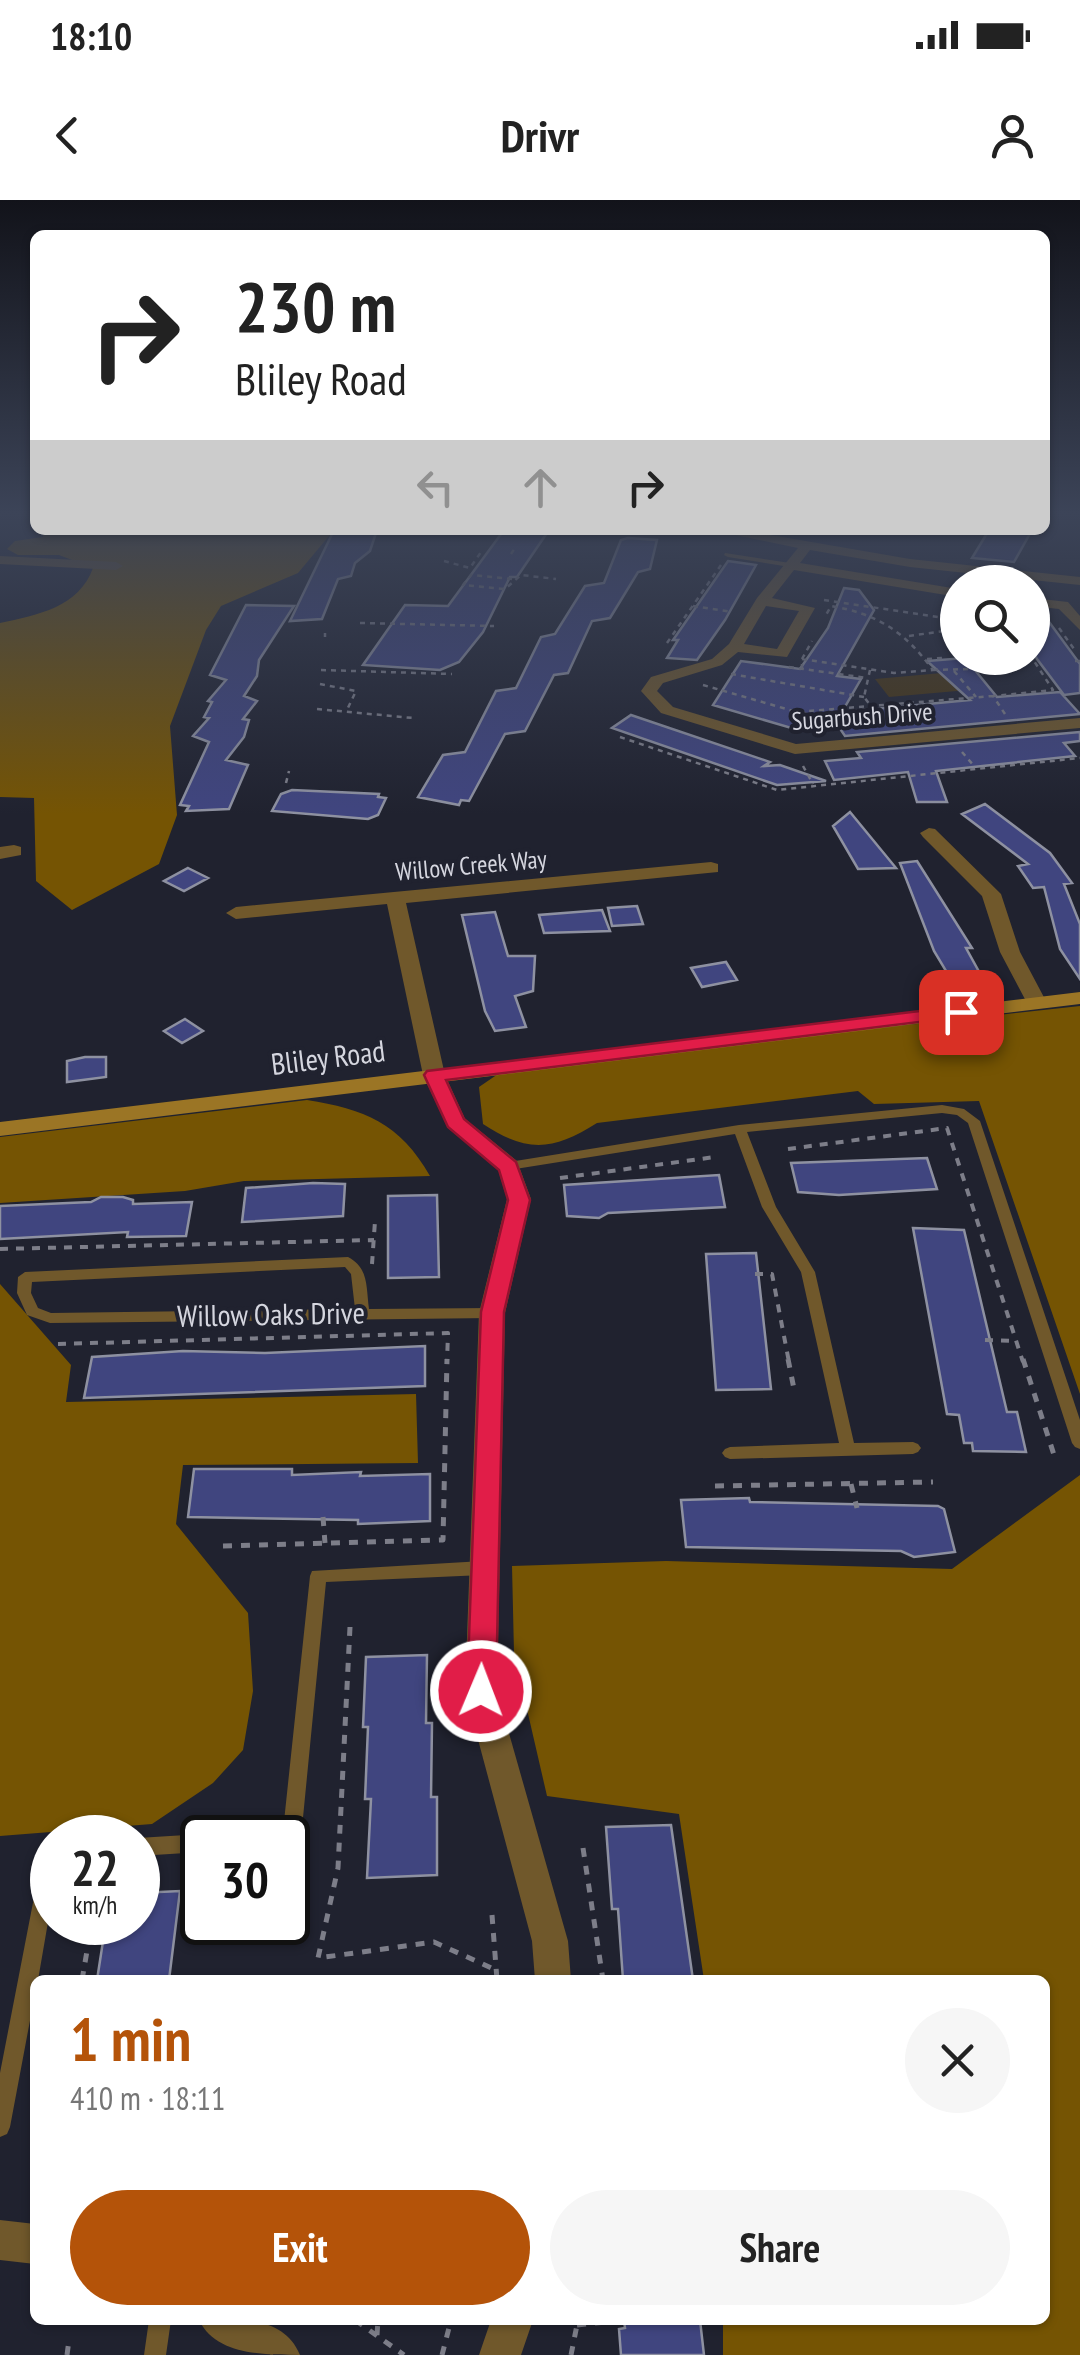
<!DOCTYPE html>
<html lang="en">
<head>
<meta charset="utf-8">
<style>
	:root { --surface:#fff; --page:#f6f6f6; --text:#222; --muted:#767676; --accent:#b45309 }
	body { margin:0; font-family:"PT Sans Narrow",sans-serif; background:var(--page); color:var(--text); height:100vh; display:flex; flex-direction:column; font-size:38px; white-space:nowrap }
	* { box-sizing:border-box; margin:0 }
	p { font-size:32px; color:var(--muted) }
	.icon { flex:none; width:55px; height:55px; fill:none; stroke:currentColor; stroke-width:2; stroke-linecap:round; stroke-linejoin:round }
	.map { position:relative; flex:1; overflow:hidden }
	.sheet { position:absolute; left:30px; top:1775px; width:1020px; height:350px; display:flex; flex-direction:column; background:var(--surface); border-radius:15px; box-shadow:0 2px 8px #0004 }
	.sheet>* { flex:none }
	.hud { position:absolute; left:30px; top:30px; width:1020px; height:305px; border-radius:15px; box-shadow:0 2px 8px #0004; background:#fff; color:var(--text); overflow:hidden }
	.controls { position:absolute; left:940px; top:365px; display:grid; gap:20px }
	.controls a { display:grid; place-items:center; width:110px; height:110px; border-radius:50%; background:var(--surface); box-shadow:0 2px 8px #0004; font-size:50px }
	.speed { position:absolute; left:30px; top:1615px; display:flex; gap:20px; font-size:50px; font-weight:700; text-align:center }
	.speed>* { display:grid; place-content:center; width:130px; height:130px; border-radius:50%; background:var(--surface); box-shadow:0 2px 8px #0004; line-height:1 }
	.speed small { font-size:25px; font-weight:400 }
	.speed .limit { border:5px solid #111; border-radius:15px; background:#fff; color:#111 }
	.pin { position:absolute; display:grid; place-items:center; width:85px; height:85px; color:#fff; margin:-42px; border-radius:20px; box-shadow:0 5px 15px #0006 }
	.me { position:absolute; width:110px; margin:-55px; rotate:1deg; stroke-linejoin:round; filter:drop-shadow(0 0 8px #0008) }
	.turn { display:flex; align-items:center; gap:35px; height:210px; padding:0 40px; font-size:45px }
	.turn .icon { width:130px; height:130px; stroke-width:2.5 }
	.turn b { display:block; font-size:70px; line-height:85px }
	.lanes { display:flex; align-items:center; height:95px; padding:0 40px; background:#0003; justify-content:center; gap:50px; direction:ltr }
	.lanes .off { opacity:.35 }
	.round { display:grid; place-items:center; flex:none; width:105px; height:105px; border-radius:52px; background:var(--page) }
	.overview { display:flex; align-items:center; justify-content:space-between; height:170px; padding:0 40px }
	h1 { font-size:60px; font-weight:600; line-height:75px; color:var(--accent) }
	.primary-button { display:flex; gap:20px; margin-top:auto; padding:20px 40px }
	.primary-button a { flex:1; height:115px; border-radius:60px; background:var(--accent); color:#fff; font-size:40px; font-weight:600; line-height:115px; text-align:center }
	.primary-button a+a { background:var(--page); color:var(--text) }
	.status { display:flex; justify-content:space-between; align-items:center; height:70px; padding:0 50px; background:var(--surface); direction:ltr }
	.status svg { height:28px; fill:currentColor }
	header { display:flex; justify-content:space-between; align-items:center; height:130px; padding:0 40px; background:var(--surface); font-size:45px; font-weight:600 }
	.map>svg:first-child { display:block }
	.green { fill:#473512 }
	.forest { fill:#755403 }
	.building { fill:#40457f; stroke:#8e91a1; stroke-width:2.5 }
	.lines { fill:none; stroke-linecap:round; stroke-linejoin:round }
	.path-far2 { stroke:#7d7e89; stroke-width:2.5; stroke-dasharray:5 5; stroke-linecap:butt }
	.path-far1 { stroke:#7d7e89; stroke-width:4; stroke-dasharray:8 8; stroke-linecap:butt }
	.path { stroke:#7d7e89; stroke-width:5; stroke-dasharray:9 9; stroke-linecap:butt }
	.lane { fill:#70582b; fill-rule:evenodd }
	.street { fill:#70582b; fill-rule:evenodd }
	.secondary { fill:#9b7525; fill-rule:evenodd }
	.route { fill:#e11d48; stroke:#92132f; stroke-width:2.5 }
	.labels { text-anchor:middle; stroke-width:8; stroke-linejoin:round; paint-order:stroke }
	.far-street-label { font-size:25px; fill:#d5d6df; stroke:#20222f }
	.street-label { font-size:30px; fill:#d5d6df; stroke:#20222f }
</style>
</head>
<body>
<div class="status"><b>18:10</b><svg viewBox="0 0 49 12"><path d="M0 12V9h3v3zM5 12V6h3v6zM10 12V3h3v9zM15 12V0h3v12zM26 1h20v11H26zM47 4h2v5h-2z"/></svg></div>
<header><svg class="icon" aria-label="back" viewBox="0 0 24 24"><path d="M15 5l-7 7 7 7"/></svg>Drivr<svg class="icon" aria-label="person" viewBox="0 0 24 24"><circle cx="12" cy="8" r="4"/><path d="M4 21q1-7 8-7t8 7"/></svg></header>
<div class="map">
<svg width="1080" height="2155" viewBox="0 0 1080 2155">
	<rect width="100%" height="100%" fill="#20222f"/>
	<path class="green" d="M953,472L968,490L889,497L875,479Z"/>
	<path class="forest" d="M43,330H334L298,373L221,406L206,430L170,526L177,615L159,664L72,710L36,681L34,598L0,597V423C38,415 79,407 93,368L59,355H18L7,349L15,341L43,337Z
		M1080,806V1194L979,901L874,904L858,891L597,923C553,951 527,953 483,924L479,887L498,874L527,867Z
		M307,900C364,909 400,923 430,976L244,981L185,991L0,1003V937Z
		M0,1084L71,1165L66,1202L416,1194L418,1263L183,1265L176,1324L248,1413L253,1491L243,1550L213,1583L152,1624L0,1636Z
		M1080,1275V2155H723V2120H1045V1780H704L679,1614L547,1596L514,1453L512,1366L666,1361L952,1369Z"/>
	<path class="building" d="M334,330H377L370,351L355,363L351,376L338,379L322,419L290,421Z
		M504,330H549L517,377H510L483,432L459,462L440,470L363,465L405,405L448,406Z
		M989,330H1032L1014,362L972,358Z
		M628,338L657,340L650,369L638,372L610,418L592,421L568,473L554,475L525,531L505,534L469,601L461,600L459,605L418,597L443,555L465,552L496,491L516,488L541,437L555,434L585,386L604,383L621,340Z
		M728,361L756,365L725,420L697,460L667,458L678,440H673Z
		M844,388L859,390L874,410L837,476L861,479L842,512L970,500L927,461L965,458L997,497L1060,492L1080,514L845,536L832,517L813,531L809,523L798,530L713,505L741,461L800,469L828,428Z
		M246,405L294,406L259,460L257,476L244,496L257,501L243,519L249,520L244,537L226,560L248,565L229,609L186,611L189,606L180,605L209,542L193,536L209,518L204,517L212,502L208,501L226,480L210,475Z
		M1032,410L1041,411L1080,464V493L1064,495L1037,459L1032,449L1037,446L1032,440Z
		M631,515L770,562L764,566L780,565L826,581L777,585L612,528Z
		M1080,532V541L1064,543L1075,556L936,571L947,602H917L908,572L834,580L825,561L861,558L857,552Z
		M292,590L379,594L378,597L386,598L378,615L368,619L272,611L281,594Z
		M985,604L1050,653L1072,683L1064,684L1080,724V779L1060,749L1044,687L1033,688L1018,666L1028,664L962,614Z
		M850,612L896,668L858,669L833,626Z
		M917,661L972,748H966L983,779L952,781L934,751L900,663Z
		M188,668L208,678L184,691L164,681Z
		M637,706L643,724L612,726L608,708Z
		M602,710L610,731L544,733L539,715Z
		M495,712L508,756H535L533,791L515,796L526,827L495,831L485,811L462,715Z
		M726,762L737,780L702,787L691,768Z
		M185,819L203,831L182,843L164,831Z
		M85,857H106V877L67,882V861Z
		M927,958L937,989L839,995L798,992L791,963Z
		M719,975L725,1007L608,1013L599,1018L567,1016L564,985Z
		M313,983L345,984L343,1016L242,1022L246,988Z
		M437,995L439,1077L388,1078V996Z
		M101,997H123L133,1000V1004L192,1002L186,1036L127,1037L128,1032L0,1039V1006L91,1002Z
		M913,1028L964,1030L1007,1212H1017L1026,1252L973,1251L972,1243H964L959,1215L947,1214Z
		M756,1053L771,1189L716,1190L706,1054Z
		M425,1146V1186L84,1198L92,1157L183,1151L265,1153Z
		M194,1269H292V1275L361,1272L360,1276L430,1274V1321L358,1324V1320L188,1317Z
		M749,1298L750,1302L938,1306L944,1309L955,1352L914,1357L901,1351L686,1347L681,1300Z
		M427,1455L426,1523H432L431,1597H437V1675L367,1678L371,1599H365L368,1527H363L366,1457Z
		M671,1625L693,1780H623L618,1709H612L606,1627Z
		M180,1691L169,1780H97L106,1722H138V1693Z
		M624,2120H700L704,2155H621L619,2129L625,2128Z"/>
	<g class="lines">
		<path class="path-far2" d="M511,354L515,348
			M444,361L470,368L481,352
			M512,379L471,375L463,385L505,389L521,375L556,379
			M824,400L958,420
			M693,406L732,412
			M360,423L494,426
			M1059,428L1074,449
			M325,433V437
			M909,436L958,429
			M667,443L721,365
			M802,459L812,441
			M927,459L942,458
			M1075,461H1080
			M789,467L867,478
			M802,469V459L894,473L933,470C905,432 878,414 831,406L826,415
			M321,470L452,474
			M870,470L864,497L870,505
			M933,470L971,469
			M954,471L976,497
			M731,474L864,497
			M320,484L356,491L346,512
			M703,485L797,512L993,496
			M317,509L413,518
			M802,511L826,529
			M1005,514L993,496L1053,490L1032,458
			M620,537L777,590L1080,558
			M962,552L975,567
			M803,566L813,584
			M286,583L289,571"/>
		<path class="path-far1" d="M788,949L947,928L1023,1162
			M560,978L715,957
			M0,1049L374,1040
			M372,1064L375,1021
			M755,1074H772L789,1162
			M985,1140L1017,1141
			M58,1144L448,1133L447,1162"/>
		<path class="path" d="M788,1159L795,1194
			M1023,1159L1055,1258
			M851,1284L857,1308
			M715,1286L933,1282
			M323,1317L325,1343
			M223,1346L443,1340L447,1159
			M350,1427L338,1668L318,1758L434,1742L496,1770
			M583,1648L603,1780
			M492,1715L497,1780
			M82,1780L92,1722
			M355,2120L404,2155
			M577,2125L624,2120
			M377,2135L378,2120
			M67,2155L69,2140
			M442,2155L451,2120
			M571,2155L578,2120"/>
		<path class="lane" d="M725,353L790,363L794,365L790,367L728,357L724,355Z
			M942,905L964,909L980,921L1080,1220V1249L1075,1247L1072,1243L968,923L957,915L942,913L747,932L776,1007L815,1072L854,1243L913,1242L918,1244L921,1248L918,1252L913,1254L730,1259L725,1257L722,1253L725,1249L730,1247L839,1243L801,1072L762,1007L735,934L509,970L503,966L509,962L739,925Z
			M348,1057C369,1068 366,1087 369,1109L492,1108L499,1113L492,1118L50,1123L27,1115L17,1093L18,1077L25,1072ZM345,1067L351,1074L355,1109L51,1113L38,1108L31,1093L32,1082Z
			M483,1361L489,1363L491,1368L489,1373L483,1375L326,1382L301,1638L299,1644L288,1647V1638H279L283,1631L310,1376L312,1371Z
			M202,1634L209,1638H202V1652L138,1656V1638Z
			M52,1642V1699L38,1780H35V1794L10,1927L7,1934L0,1937V1873L43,1651L45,1645Z
			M149,2120H171L166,2155H144Z"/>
		<path class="street" d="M712,330H742L910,359L1080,377V385L910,367L810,350L800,363L958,389V397L794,370L772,398L815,408L787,457L738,452L722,465L663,483L657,491L673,507L796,544L1080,518V528L795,554L661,513L641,491L651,477L712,459L729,444L757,398L798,348ZM766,406L799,411L777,449L744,444Z
			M0,356L116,362L123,366L116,370L0,364Z
			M1032,398L1068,402L1080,416V430L1059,409L1032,406Z
			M929,628L935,629L1001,694L1020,752L1047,803L1044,807H1030L1027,803L1000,752L982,696L923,637L920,633Z
			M14,645L21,647V655L0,659V647Z
			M711,662L718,664V672L406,703L445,875L465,919L517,961L531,999L505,1113L497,1491L568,1741L571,1780H535L532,1741L465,1491L479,1113L507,999L498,969L448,928L423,875L387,704L236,719L226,713L236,707Z
			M0,2020L35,2024V2064L0,2060Z
			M199,2120C236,2120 283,2114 300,2155C263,2155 216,2155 199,2120Z
			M491,2120H533L521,2155H479Z"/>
		<path class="secondary" d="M1080,792V804L0,936V922Z"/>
	</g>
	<linearGradient id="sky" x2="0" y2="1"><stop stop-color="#12131a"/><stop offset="0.51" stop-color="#3c4458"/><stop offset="1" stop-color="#3c4458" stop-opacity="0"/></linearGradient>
	<rect width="1080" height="614" fill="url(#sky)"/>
	<path class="route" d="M961,806L968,808V816L446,880L464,919L516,962L530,1000L504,1112L496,1491L491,1500L481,1503L471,1500L467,1491L481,1112L508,1000L499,970L448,927L424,875L427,871Z"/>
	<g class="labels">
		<g class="far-street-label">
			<text transform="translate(862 516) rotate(-4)" y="9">Sugarbush Drive</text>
			<text transform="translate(471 665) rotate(-5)" y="9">Willow Creek Way</text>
		</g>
		<g class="street-label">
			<text transform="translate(328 858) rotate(-7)" y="10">Bliley Road</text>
			<text transform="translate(271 1115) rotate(-1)" y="10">Willow Oaks Drive</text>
		</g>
	</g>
</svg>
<div class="controls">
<a><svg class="icon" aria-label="search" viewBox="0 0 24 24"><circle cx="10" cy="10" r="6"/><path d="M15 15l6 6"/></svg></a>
</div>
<div class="speed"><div>22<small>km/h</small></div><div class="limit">30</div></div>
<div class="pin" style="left:961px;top:812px;background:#d93025"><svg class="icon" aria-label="arrive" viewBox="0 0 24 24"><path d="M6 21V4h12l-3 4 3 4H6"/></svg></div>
<svg class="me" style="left:481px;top:1491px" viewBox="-20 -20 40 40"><circle r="17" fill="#e11d48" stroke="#fff" stroke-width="3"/><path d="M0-11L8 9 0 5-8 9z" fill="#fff"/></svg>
<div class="hud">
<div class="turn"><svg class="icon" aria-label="right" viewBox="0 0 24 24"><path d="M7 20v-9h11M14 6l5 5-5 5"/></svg><div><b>230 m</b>Bliley Road</div></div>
<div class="lanes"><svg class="icon off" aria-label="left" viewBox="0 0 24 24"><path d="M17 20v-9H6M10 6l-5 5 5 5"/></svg><svg class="icon off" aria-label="ahead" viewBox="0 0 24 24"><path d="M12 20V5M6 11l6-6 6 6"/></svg><svg class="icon" aria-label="right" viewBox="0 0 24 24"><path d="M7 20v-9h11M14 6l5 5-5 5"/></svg></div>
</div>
<section class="sheet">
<div class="overview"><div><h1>1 min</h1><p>410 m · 18:11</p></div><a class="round"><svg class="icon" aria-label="close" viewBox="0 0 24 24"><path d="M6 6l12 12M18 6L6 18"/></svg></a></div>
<div class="primary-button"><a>Exit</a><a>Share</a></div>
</section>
</div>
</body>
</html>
